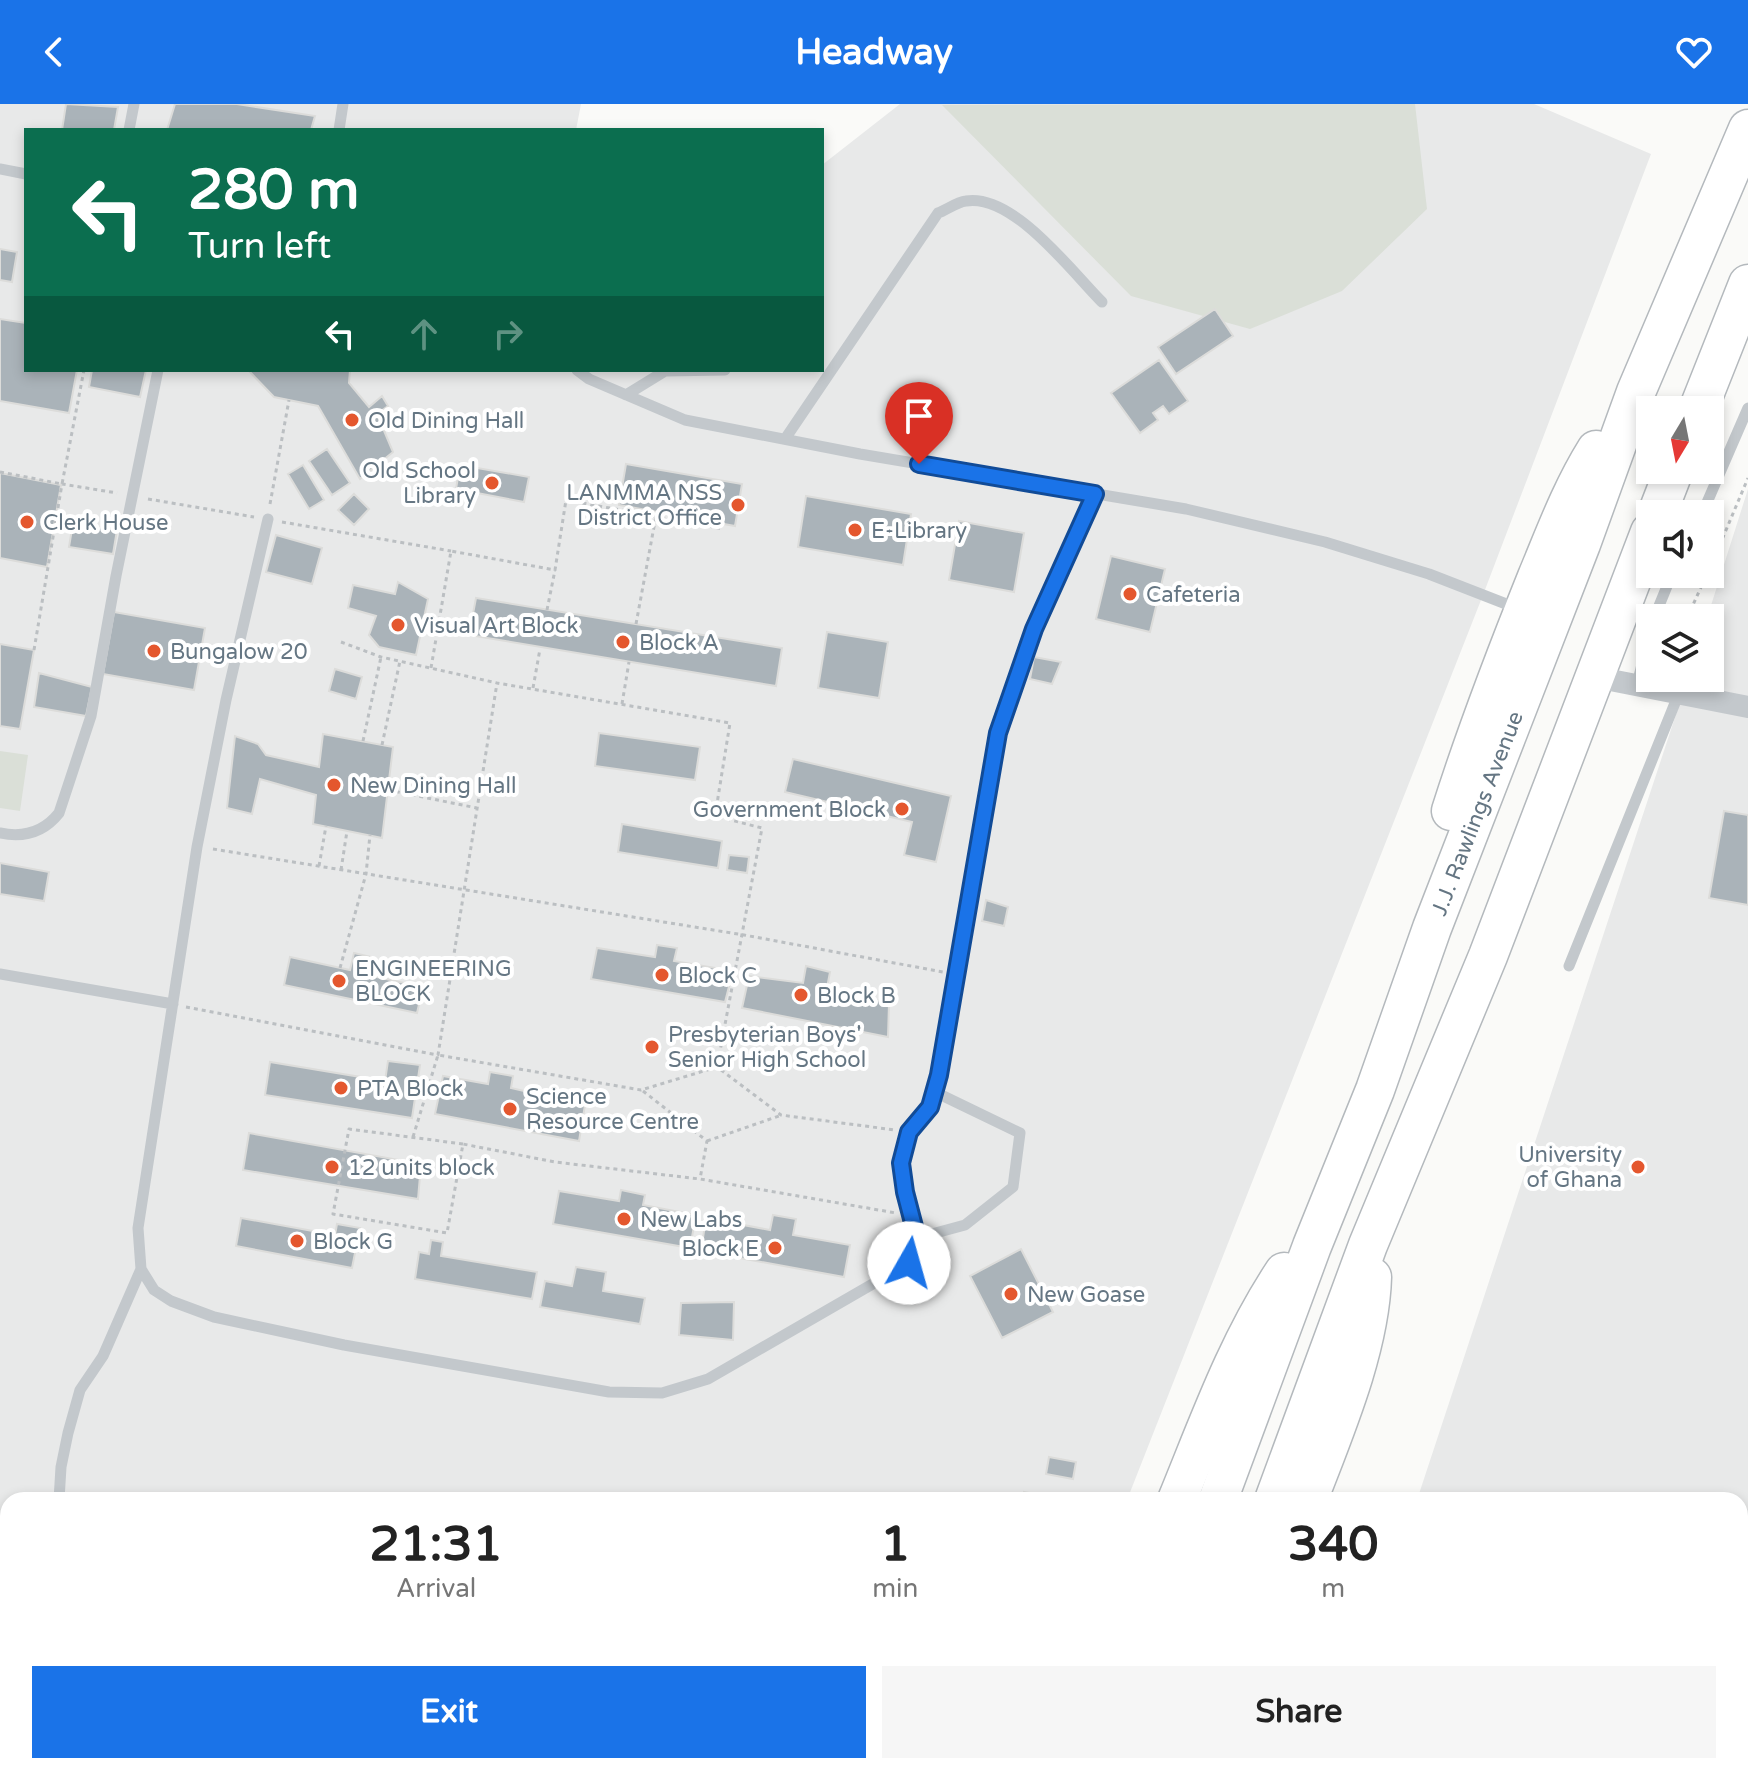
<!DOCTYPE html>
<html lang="en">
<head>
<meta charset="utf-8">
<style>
	:root { --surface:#fff; --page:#f6f6f6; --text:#222; --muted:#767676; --accent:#1a73e8 }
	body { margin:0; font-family:"Varela Round",sans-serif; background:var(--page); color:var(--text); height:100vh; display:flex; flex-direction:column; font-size:30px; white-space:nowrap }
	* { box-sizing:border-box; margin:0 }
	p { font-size:26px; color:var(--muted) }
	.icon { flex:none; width:44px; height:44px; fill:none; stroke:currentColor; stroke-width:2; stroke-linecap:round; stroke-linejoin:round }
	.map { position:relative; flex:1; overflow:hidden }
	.panel { position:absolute; left:0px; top:1388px; width:1748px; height:282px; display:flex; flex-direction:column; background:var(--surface); border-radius:24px 24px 0 0; box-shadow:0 4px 12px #0003 }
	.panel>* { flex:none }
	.banner { position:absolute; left:24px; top:24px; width:800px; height:244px; border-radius:0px; box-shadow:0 4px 12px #0003; background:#0b6e4f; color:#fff; overflow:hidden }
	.needle { width:52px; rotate:190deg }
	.tools { position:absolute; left:1636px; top:292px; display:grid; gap:16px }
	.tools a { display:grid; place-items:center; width:88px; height:88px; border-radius:0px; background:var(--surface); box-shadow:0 4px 12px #0003; font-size:40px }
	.pin { position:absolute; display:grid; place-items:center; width:68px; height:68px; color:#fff; margin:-82px -34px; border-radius:50% 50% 50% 0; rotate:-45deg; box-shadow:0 0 8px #0007 }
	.pin .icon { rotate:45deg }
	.me { position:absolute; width:88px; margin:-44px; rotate:7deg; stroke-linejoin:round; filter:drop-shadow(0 0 6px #0008) }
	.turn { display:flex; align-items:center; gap:28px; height:168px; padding:0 32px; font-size:36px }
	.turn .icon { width:104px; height:104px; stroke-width:2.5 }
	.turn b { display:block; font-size:56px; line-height:68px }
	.lanes { display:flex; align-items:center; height:76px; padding:0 32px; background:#0003; justify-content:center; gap:40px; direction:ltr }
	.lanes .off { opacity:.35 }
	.eta { display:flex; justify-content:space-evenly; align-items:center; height:136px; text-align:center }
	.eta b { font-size:48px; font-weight:700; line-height:56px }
	.primary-button { display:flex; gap:16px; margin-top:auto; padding:16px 32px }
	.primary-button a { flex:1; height:92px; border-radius:0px; background:var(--accent); color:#fff; font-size:32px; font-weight:700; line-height:92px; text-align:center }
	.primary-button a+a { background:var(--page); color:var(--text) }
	header { display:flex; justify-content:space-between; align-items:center; height:104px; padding:0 32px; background:var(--accent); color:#fff; font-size:36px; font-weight:700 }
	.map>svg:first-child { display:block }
	.built { fill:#e8e9e9 }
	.green { fill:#dadfd7 }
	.building { fill:#aab3b9; stroke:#dcdcda; stroke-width:2 }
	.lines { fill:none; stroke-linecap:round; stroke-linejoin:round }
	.trunk-casing { stroke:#b4b9bd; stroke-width:41 }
	.path { stroke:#bbbfc2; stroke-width:3; stroke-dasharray:4 4; stroke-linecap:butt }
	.service { stroke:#c3c8cc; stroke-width:11 }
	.minor { stroke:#c3c8cc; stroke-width:22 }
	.trunk { stroke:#fff; stroke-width:38 }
	.route-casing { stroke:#114b97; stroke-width:20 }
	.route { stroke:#1a73e8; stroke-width:14 }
	.poi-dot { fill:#e4572e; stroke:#fff; stroke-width:3 }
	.labels { text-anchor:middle; stroke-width:8; stroke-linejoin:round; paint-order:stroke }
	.poi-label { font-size:22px; fill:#657683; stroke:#fff; text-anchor:start }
	.street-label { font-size:22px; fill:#657683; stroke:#fff }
</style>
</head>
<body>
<header><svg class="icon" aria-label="back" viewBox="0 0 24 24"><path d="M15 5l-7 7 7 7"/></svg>Headway<svg class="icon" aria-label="heart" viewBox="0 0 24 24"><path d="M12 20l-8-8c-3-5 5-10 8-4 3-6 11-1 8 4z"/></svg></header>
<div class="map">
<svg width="1748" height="1669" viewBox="0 0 1748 1669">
	<rect width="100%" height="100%" fill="#fafaf8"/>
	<path class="built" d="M0,0H581L576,26H26V266H822V61L900,0H1534L1651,50L1483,491L1127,1396H8V1662H905L898,1669H0Z
		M1748,385V1669H1695L1673,1662H1740V1396H1417L1688,574H1710V514H1707Z"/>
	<path class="green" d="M1415,0L1427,105L1342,187L1250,225L1131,192L942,1Z
		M0,647L28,651L20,707L0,704Z"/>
	<path class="building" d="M66,0L118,3L114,26H62Z
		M175,0H237L315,12L311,26H167Z
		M175,0H237L315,12L311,26H167Z
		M0,145L17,148L12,178L0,176Z
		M1215,205L1233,232L1176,270L1158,243Z
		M0,215L26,219V266H77L69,309L0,297Z
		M1159,256L1188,297L1169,310L1163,302L1153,309L1158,316L1140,329L1111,289Z
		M92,266H146L140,293L89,283Z
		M248,266H350L349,279L369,303L382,292L388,302L377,310L393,348L360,375L318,302L274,293Z
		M327,345L350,379L332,391L309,357Z
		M626,360L742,380L735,422L619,401Z
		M303,361L324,396L309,405L288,370Z
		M460,361L529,373L524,398L456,385Z
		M0,369L61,381L47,463L0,454Z
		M354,390L369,405L354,421L338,406Z
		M806,392L911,410L903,461L798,443Z
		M959,417L1024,429L1014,488L949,476Z
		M73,419L117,426L113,450L69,443Z
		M276,431L322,444L312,480L266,468Z
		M1111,452L1165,465L1150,528L1096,515Z
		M398,478L428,495L416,551L379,543L369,531L376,512L348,504L353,481L395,490Z
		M476,494L782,544L776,582L469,531Z
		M114,508L205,524L194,586L103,570Z
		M827,528L888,538L879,594L818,584Z
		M0,540L34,546L20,625L0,622Z
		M1034,553L1061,558L1052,580L1030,575Z
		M335,565L362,573L356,595L329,587Z
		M39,569L92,583L86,612L34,603Z
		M599,629L700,643L695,676L595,662Z
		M323,630L393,643L382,734L313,720L316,691L260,675L252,710L227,704L235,632L258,640L266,651L319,663Z
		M793,655L951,692L936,758L904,751L912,718L785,688Z
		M1724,707L1748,711V801L1709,794Z
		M622,720L722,737L718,764L618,748Z
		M729,751L749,753L747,769L727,766Z
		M0,759L49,768L44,797L0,790Z
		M986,796L1008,803L1004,822L982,817Z
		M657,841L677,844L674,857L733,867L725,898L591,875L597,844L655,853Z
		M354,849L375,854L372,872L423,883L417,909L284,881L290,853L350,866Z
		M806,862L830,868L827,884L889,899L888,933L742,904L749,872L803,879Z
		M388,957L420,961L412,1014L265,991L270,958L385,977Z
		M490,968L513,972L511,984L585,1001L579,1037L435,1010L443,972L488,980Z
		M249,1029L421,1060L418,1095L243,1066Z
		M621,1086L645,1091L643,1101L696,1111L690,1144L553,1120L559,1087L619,1097Z
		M773,1111L796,1115L793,1131L850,1141L844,1173L701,1147L706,1114L770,1126Z
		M241,1114L335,1131L337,1120L360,1124L352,1164L236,1142Z
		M431,1136L443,1138L441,1152L537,1168L532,1195L415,1175L419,1148L429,1150Z
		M1021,1145L1053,1208L1002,1234L970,1172Z
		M576,1163L606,1168L603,1187L645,1194L640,1220L540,1203L545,1177L572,1182Z
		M734,1198L733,1236L679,1231L681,1199Z
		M1049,1353L1076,1358L1073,1375L1046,1370Z
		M1024,1388L1068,1396H1023Z"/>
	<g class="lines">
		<g class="trunk-casing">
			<g id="trunk">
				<path d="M1698,306L1748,180"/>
				<path d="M1657,410L1674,366"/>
				<path d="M1451,707C1476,628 1506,550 1537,473C1555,430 1571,386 1596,346"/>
				<path d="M1177,1396C1209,1318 1237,1239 1284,1168"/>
				<path id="s1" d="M1218,1396L1312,1142L1375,986L1432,824L1581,440L1636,288L1748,25"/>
				<path d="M1274,1396L1368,1141L1488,852L1650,428"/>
				<path d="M1308,1396C1334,1328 1370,1245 1372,1173"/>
				<path d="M1072,1669L1074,1662"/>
				<path d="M1111,1669L1114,1662"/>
				<path d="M1169,1669L1172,1662"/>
				<path d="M1205,1669L1207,1662"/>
			</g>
		</g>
		<path class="path" d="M0,368L62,380L84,266
			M148,395L254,413
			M270,400L289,296
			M282,418L451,447
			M1710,464L1748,374
			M547,506L555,466
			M1687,514L1707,470
			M636,520L656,412
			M341,538L381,553L497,579L730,619L715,712L762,724L717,963
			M34,546L62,380L117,389
			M431,564L451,447L555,466L566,396L724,425
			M533,584L540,545
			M622,600L629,558
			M363,637L381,553
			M382,641L400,557
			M388,686L477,704
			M213,745L744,831L943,868
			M319,762L326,722
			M341,766L347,727
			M340,864L366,770L370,731
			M186,903L438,951L497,579
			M643,987L707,1037L700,1075
			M413,1033L438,951L641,986L717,963L781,1011L895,1026
			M707,1037L779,1012
			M463,1040L349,1025L333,1110L447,1129L463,1040L555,1058L700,1075L896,1109"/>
		<path class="service" d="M129,26L134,0
			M339,26L343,0
			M0,65L26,70
			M577,266L589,275L685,316L860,350L1186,405L1325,438L1429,470L1519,505
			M626,291L665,267L725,266
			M785,335L938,109C946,106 957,98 966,97C1013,89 1072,168 1102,198
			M1702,410L1748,304
			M268,415L226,596L197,743L138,1124L141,1165L154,1186L171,1197L214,1213L344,1241L609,1288L662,1289L708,1275L909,1159L917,1134L905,1088L901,1059L909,1028L930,1003L939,971L998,629L1034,525L1095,390
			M1654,514L1672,470
			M1637,580L1650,530
			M0,729C24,734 44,728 59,709L91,612L116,472L158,266
			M1569,862L1679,589
			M0,870L173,900
			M917,1134L965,1121L1013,1083L1020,1029L935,988
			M59,1396L61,1363L68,1329L80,1286L103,1252L141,1165
			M301,1662L305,1669"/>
		<path class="minor" d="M1595,573L1748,603"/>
		<use href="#trunk" class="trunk"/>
	</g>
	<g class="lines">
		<g class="route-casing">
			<path id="route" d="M909,1159L917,1134L905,1088L901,1059L909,1028L930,1003L939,971L998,629L1034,525L1095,390L919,360"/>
		</g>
		<use href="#route" class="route"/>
	</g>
	<g class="poi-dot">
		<circle cx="352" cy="316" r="8"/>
		<circle cx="492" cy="379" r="8"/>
		<circle cx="738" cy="401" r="8"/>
		<circle cx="27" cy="418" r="8"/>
		<circle cx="855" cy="426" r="8"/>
		<circle cx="1130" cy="490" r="8"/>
		<circle cx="398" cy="521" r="8"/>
		<circle cx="623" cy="538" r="8"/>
		<circle cx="154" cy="547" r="8"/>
		<circle cx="334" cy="681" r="8"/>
		<circle cx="902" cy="705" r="8"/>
		<circle cx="662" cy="871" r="8"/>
		<circle cx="339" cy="877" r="8"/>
		<circle cx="801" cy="891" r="8"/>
		<circle cx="652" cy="943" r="8"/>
		<circle cx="341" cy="984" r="8"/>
		<circle cx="510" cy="1005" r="8"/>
		<circle cx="332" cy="1063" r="8"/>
		<circle cx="1638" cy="1063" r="8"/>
		<circle cx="624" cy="1115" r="8"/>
		<circle cx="297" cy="1137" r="8"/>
		<circle cx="775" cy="1144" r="8"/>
		<circle cx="1011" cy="1190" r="8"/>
	</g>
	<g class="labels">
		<g class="poi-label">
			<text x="368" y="324">Old Dining Hall</text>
			<text x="476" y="374" text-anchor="end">Old School<tspan x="476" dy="25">Library</tspan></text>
			<text x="722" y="396" text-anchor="end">LANMMA NSS<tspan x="722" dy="25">District Office</tspan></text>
			<text x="43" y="426">Clerk House</text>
			<text x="871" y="434">E-Library</text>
			<text x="1146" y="498">Cafeteria</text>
			<text x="414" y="529">Visual Art Block</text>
			<text x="639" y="546">Block A</text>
			<text x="170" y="555">Bungalow 20</text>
			<text x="350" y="689">New Dining Hall</text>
			<text x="886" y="713" text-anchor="end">Government Block</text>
			<text x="355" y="872">ENGINEERING<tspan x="355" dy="25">BLOCK</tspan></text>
			<text x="678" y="879">Block C</text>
			<text x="817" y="899">Block B</text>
			<text x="668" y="938">Presbyterian Boys'<tspan x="668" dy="25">Senior High School</tspan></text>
			<text x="357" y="992">PTA Block</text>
			<text x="526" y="1000">Science<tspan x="526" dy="25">Resource Centre</tspan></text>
			<text x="1622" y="1058" text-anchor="end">University<tspan x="1622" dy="25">of Ghana</tspan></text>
			<text x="348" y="1071">12 units block</text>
			<text x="640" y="1123">New Labs</text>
			<text x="313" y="1145">Block G</text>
			<text x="759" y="1152" text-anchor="end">Block E</text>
			<text x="1027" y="1198">New Goase</text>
		</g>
		<g class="street-label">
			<text dy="8" stroke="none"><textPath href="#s1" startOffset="734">J.J. Rawlings Avenue</textPath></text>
		</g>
	</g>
</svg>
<div class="tools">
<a><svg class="needle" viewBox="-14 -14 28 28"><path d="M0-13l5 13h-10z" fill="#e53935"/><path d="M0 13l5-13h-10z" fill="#767676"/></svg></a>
<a><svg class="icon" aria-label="sound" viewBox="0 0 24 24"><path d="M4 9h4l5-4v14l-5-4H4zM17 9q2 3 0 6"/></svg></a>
<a><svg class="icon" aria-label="layers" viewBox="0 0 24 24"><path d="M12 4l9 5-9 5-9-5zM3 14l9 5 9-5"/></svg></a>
</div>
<div class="pin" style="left:919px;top:360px;background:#d93025"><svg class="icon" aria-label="arrive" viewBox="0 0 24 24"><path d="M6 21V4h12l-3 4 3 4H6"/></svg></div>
<svg class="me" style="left:909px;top:1159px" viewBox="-20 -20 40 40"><circle r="19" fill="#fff"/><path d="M0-13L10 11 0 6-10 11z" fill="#1a73e8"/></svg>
<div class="banner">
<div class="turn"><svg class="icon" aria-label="left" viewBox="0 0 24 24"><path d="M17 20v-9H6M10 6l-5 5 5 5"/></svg><div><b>280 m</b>Turn left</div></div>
<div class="lanes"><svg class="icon" aria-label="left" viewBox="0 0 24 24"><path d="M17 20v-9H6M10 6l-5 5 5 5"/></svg><svg class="icon off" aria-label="ahead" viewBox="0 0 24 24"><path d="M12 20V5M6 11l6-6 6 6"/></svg><svg class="icon off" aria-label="right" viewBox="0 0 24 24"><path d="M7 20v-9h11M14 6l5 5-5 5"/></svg></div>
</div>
<section class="panel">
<div class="eta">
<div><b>21:31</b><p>Arrival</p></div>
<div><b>1</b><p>min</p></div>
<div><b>340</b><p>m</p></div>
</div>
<div class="primary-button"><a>Exit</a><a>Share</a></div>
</section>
</div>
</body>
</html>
